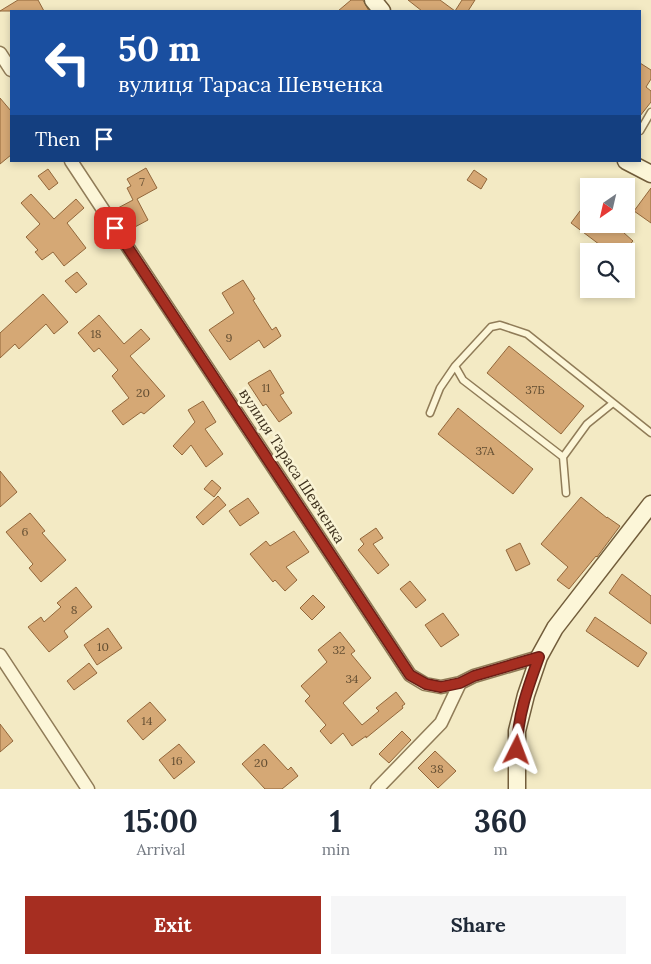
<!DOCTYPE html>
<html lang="en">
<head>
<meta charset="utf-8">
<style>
	:root { --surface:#fff; --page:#f6f6f7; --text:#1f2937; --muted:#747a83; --accent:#a62e21 }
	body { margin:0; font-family:Lora,serif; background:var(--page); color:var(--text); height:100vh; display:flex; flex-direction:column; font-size:19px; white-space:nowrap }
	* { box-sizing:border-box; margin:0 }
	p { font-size:16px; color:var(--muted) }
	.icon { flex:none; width:28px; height:28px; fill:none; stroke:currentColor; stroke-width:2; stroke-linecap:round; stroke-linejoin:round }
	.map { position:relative; height:789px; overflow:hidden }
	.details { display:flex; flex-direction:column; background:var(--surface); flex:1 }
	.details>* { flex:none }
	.guide { position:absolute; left:10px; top:10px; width:631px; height:152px; border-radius:0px; box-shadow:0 2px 8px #0003; background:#1a4fa0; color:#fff; overflow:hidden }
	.needle { width:32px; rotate:214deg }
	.fabs { position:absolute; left:580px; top:178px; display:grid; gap:10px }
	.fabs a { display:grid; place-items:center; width:55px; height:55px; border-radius:0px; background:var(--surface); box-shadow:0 2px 8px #0003; font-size:25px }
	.pin { position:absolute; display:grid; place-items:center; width:42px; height:42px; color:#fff; margin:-21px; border-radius:10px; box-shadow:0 2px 8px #0006 }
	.me { position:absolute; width:55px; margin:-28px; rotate:3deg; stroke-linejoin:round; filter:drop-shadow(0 0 4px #0008) }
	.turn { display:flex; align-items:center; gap:18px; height:105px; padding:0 25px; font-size:22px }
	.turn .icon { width:65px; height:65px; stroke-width:2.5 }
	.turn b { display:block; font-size:35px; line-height:42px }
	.then { display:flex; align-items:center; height:48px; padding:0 25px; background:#0003; gap:10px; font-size:19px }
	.eta { display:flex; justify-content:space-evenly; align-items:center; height:85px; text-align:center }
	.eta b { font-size:30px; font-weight:700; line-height:35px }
	.button { display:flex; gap:10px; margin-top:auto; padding:10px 25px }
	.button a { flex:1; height:58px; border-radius:0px; background:var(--accent); color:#fff; font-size:20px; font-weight:700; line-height:58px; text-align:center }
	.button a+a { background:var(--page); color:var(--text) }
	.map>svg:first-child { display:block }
	.building { fill:#d5a875; stroke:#92673b }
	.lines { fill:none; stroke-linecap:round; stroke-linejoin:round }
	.lane-casing { stroke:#907c58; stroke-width:9 }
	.street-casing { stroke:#907c58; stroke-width:15 }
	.secondary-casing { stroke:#725d3b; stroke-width:19 }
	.lane { stroke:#fcf6d8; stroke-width:6 }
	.street { stroke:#fcf6d8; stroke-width:12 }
	.secondary { stroke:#fcf6d8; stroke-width:16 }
	.route-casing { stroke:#6c1e15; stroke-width:12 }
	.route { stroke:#a62e21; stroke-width:9 }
	.labels { text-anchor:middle; stroke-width:5; stroke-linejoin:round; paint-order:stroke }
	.number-label { font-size:12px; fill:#644f33 }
	.street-label { font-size:15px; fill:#3e311d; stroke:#f9f3d4 }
</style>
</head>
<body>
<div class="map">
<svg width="651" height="789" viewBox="0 0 651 789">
	<rect width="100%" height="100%" fill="#f3eac4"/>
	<path class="building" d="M18,0H38L44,11H0Z
		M351,0H363L369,11H338Z
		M408,0H440L455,11L462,0H475L468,11H422Z
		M640,63L651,70V79L646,87L651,91V102L640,116Z
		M0,98L11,111V155L0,164Z
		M146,168L157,188L137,199L148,220L133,228L131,225L126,228L116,209L133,200L127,188L131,186L127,179Z
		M48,169L58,183L49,190L38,176Z
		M474,170L487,179L481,189L467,180Z
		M651,188V223L634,211Z
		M31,194L54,219L76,199L84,208L67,223L86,248L64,266L53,252L42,260L35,252L38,250L26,237L40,224L21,203Z
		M589,199V224H614L633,241L624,251H608L571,223Z
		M77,272L87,284L76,293L65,281Z
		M243,280L255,299L253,300L272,330L276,327L281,336L264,348L259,340L230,360L209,330L234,313L222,293Z
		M43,294L68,322L54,334L46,324L19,349L15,344L0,358V333Z
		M99,315L124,344L141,329L150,339L130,356L165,396L144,414L141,412L123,425L112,411L129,398L112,376L118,370L99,348L94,352L78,333Z
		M509,346L584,406L561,434L487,373Z
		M270,370L284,393L280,395L292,413L279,422L266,404L263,406L248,383Z
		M203,401L216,422L205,429L223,454L206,467L191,445L182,455L173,446L195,422L188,410Z
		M458,408L533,469L513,494L438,434Z
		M0,471L17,492L0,507Z
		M212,480L221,488L214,497L204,489Z
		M218,496L226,505L203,525L196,517Z
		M581,497L607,518V517L620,526L597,557L596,556L569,589L557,580L568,567L541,544Z
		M248,498L259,513L240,526L229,511Z
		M30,513L45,531L42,533L66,560L41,582L29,568L33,564L6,532Z
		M376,528L383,538L373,544L389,565L378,574L358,550L364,544L360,539Z
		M294,531L309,552L286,567L297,580L285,591L275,580L273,582L250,554L266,541L270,546Z
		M520,543L530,564L516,571L506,550Z
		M622,574L651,596V624L609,593Z
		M410,581L426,600L416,608L400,589Z
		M76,587L92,607L64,631L68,637L49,652L28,627L41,617L44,622L61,607L57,603Z
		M313,595L325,607L312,620L300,608Z
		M443,613L459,635L441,647L425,625Z
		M595,617L647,653L638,667L586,631Z
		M108,628L122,648L97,665L84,645Z
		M340,632L355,651L351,654L371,678L343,703L362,725L379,711L376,708L396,692L405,704L402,706L403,708L366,738V736L352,746L343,733L331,744L320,731L326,725L305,701L310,696L301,686L327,662L318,650Z
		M89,663L97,673L74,690L67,681Z
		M150,702L166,720L143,740L127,721Z
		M0,724L13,741L0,752Z
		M402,731L411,740L389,763L379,754Z
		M179,744L195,762L174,779L159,760Z
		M264,744L288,770L291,767L298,776L282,789H265L242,764Z
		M435,751L456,771L438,788L418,768Z"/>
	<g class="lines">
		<g class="lane-casing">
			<path id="lane" d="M640,131L651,112
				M455,366L463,380L563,457
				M430,413L440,388L455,366L491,327L500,325L527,334L651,433
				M566,493L563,457L587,424L613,403"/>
		</g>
		<g class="street-casing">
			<path id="street" d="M0,53L11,70
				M71,161L410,675L425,684L441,687L460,683L474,676L539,657
				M0,655L88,789
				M377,789L441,723L460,683"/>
		</g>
		<g class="secondary-casing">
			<path id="secondary" d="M373,0L382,11
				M626,161L651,174
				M517,789V731L526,695L539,657L555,628L651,504"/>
		</g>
		<use href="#lane" class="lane"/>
		<use href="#street" class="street"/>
		<use href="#secondary" class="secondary"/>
	</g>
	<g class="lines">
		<g class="route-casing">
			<path id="route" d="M115,228L410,675L426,684L441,687L460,683L474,676L539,657C528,687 517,717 517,750"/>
		</g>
		<use href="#route" class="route"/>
	</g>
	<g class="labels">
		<g class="number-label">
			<text x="142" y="186">7</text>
			<text x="96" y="338">18</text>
			<text x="229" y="342">9</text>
			<text x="266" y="392">11</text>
			<text x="535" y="394">37Б</text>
			<text x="143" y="397">20</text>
			<text x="485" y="455">37А</text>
			<text x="25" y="536">6</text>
			<text x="74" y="614">8</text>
			<text x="103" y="651">10</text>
			<text x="339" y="654">32</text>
			<text x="352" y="683">34</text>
			<text x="147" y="725">14</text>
			<text x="177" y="765">16</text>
			<text x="261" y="767">20</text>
			<text x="437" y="773">38</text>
		</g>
		<g class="street-label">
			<text transform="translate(292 466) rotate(57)" y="5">вулиця Тараса Шевченка</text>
		</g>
	</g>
</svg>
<div class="fabs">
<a><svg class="needle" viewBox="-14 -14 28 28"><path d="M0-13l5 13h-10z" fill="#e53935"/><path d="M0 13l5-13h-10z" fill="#747a83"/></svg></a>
<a><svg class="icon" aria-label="search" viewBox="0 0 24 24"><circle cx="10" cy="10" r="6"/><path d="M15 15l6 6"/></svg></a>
</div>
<div class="pin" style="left:115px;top:228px;background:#d93025"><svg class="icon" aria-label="arrive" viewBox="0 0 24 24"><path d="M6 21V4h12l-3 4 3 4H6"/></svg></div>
<svg class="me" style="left:517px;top:750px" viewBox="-20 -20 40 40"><path d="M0-17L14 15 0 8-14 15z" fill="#a62e21" stroke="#fff" stroke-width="4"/></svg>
<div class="guide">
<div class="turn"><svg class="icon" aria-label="left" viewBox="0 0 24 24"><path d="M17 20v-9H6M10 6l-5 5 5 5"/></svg><div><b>50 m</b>вулиця Тараса Шевченка</div></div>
<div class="then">Then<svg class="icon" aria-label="arrive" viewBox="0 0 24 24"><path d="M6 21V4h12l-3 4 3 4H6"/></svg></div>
</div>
</div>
<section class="details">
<div class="eta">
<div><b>15:00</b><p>Arrival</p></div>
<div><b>1</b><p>min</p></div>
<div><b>360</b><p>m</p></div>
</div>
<div class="button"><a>Exit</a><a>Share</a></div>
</section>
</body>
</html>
